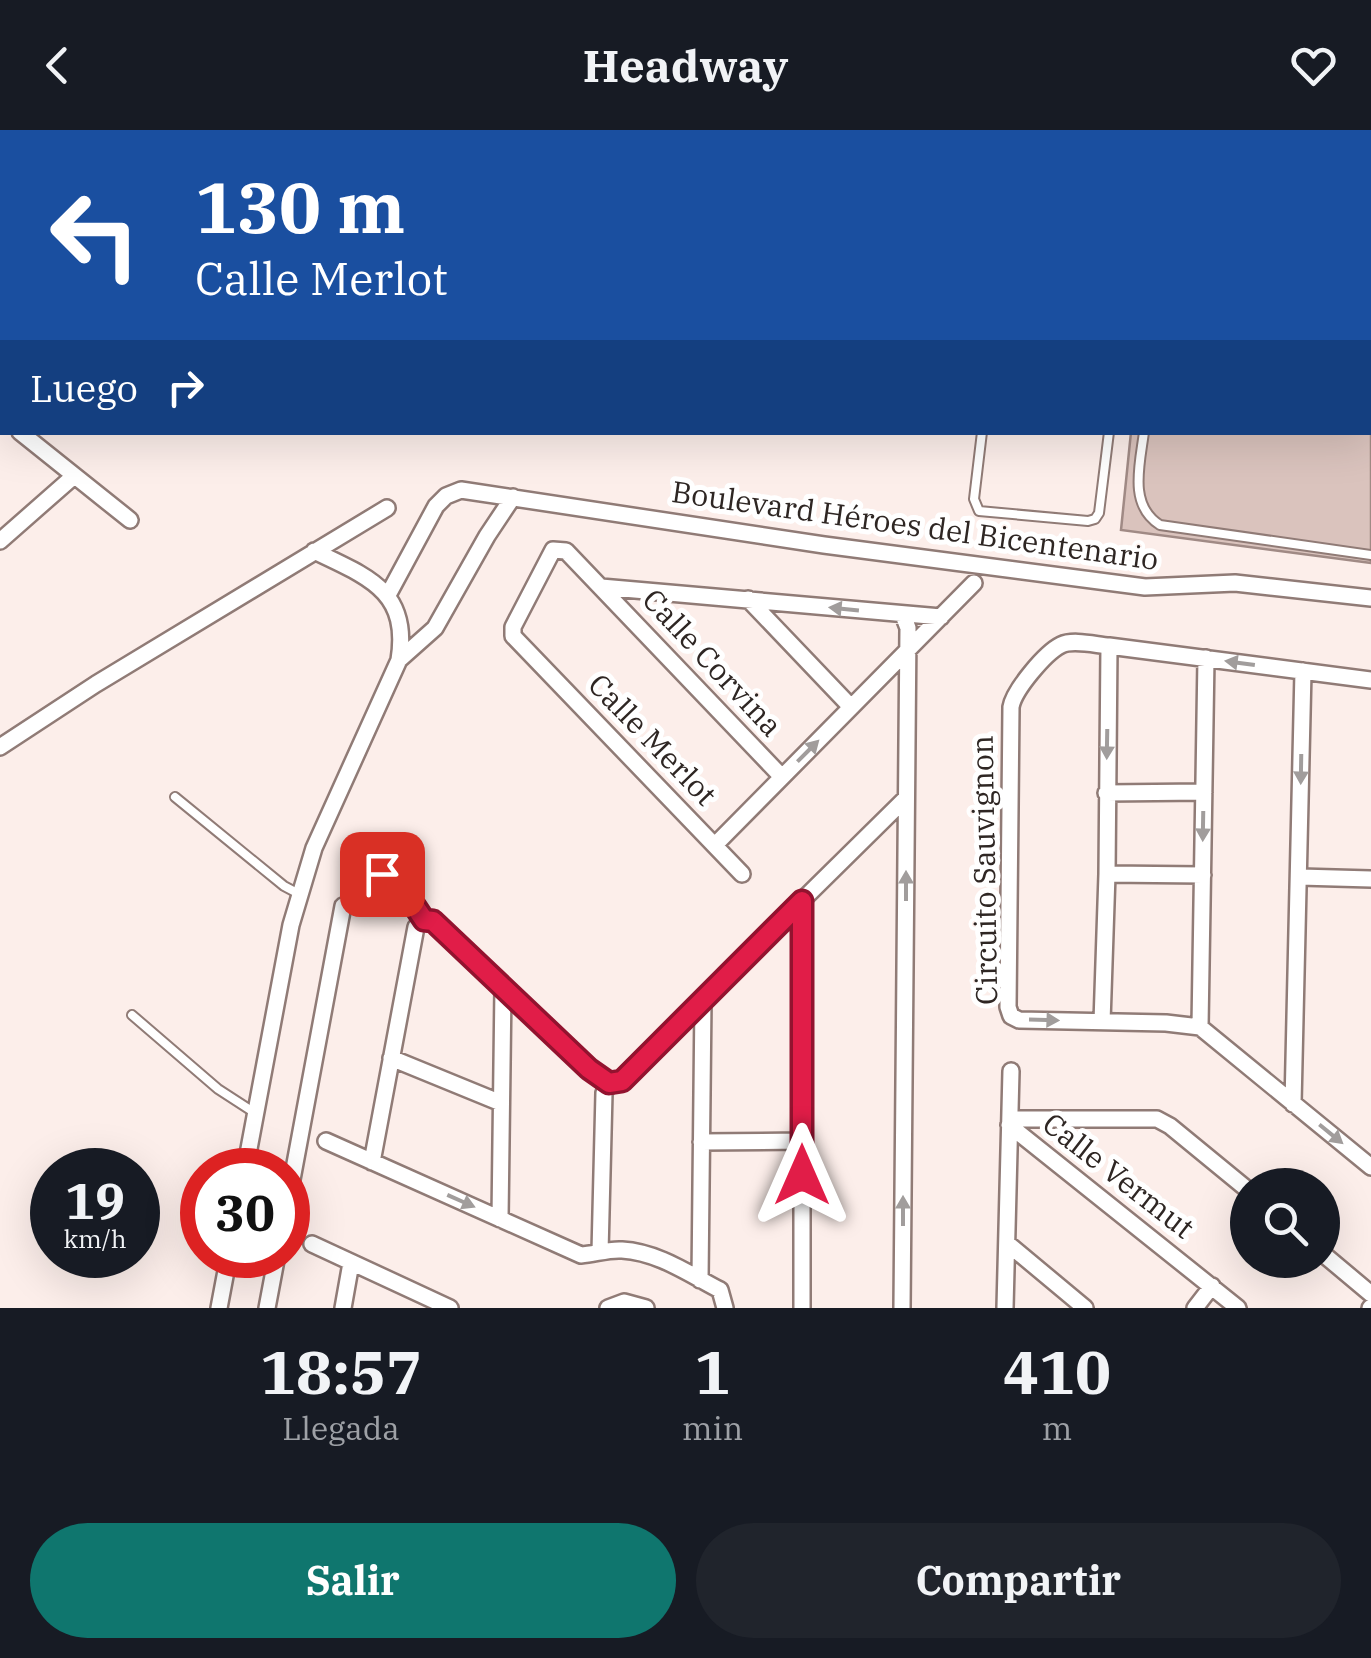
<!DOCTYPE html>
<html lang="es">
<head>
<meta charset="utf-8">
<style>
	:root { --surface:#171b24; --page:#20242c; --text:#f1f3f6; --muted:#9ea1a6; --accent:#0f766e }
	body { margin:0; font-family:"IBM Plex Serif",serif; background:var(--page); color:var(--text); height:100vh; display:flex; flex-direction:column; font-size:38px; white-space:nowrap }
	* { box-sizing:border-box; margin:0 }
	p { font-size:32px; color:var(--muted) }
	.icon { flex:none; width:55px; height:55px; fill:none; stroke:currentColor; stroke-width:2; stroke-linecap:round; stroke-linejoin:round }
	.map { position:relative; height:1178px; overflow:hidden }
	.sheet { display:flex; flex-direction:column; background:var(--surface); flex:1 }
	.sheet>* { flex:none }
	.guide { position:absolute; left:0px; top:0px; width:1372px; height:305px; box-shadow:0 10px 40px #0002; background:#1a4fa0; color:#fff; overflow:hidden }
	.buttons { position:absolute; left:1230px; top:1038px; display:grid; gap:20px }
	.buttons a { display:grid; place-items:center; width:110px; height:110px; border-radius:50%; background:var(--surface); box-shadow:0 10px 40px #0002; font-size:50px }
	.speed { position:absolute; left:30px; top:1018px; display:flex; gap:20px; font-size:50px; font-weight:700; text-align:center }
	.speed>* { display:grid; place-content:center; width:130px; height:130px; border-radius:50%; background:var(--surface); box-shadow:0 10px 40px #0002; line-height:1 }
	.speed small { font-size:25px; font-weight:400 }
	.speed .limit { border:15px solid #d22; background:#fff; color:#111 }
	.pin { position:absolute; display:grid; place-items:center; width:85px; height:85px; color:#fff; margin:-42px; border-radius:20px; box-shadow:0 5px 15px #0006 }
	.me { position:absolute; width:110px; margin:-55px; rotate:0deg; stroke-linejoin:round; filter:drop-shadow(0 0 8px #0008) }
	.turn { display:flex; align-items:center; gap:35px; height:210px; padding:0 30px; font-size:45px }
	.turn .icon { width:130px; height:130px; stroke-width:2.5 }
	.turn b { display:block; font-size:70px; line-height:85px }
	.then { display:flex; align-items:center; height:95px; padding:0 30px; background:#0003; gap:20px; font-size:38px }
	.eta { display:flex; justify-content:space-evenly; align-items:center; height:170px; text-align:center }
	.eta b { font-size:60px; font-weight:700; line-height:70px }
	.button { display:flex; gap:20px; margin-top:auto; padding:20px 30px }
	.button a { flex:1; height:115px; border-radius:60px; background:var(--accent); color:#fff; font-size:40px; font-weight:700; line-height:115px; text-align:center }
	.button a+a { background:var(--page); color:var(--text) }
	header { display:flex; justify-content:space-between; align-items:center; height:130px; padding:0 30px; background:var(--surface); font-size:45px; font-weight:700 }
	.map>svg:first-child { display:block }
	.building { fill:#dac3bd; stroke:#a08a85; stroke-width:2.5 }
	.lines { fill:none; stroke-linecap:round; stroke-linejoin:round }
	.lane-casing { stroke:#907b76; stroke-width:12 }
	.street-casing { stroke:#907b76; stroke-width:20 }
	.lane { stroke:#fff; stroke-width:8 }
	.street { stroke:#fff; stroke-width:15 }
	.oneway { fill:#a19d9c }
	.route-casing { stroke:#92132f; stroke-width:25 }
	.route { stroke:#e11d48; stroke-width:18 }
	.labels { text-anchor:middle; stroke-width:10; stroke-linejoin:round; paint-order:stroke }
	.street-label { font-size:30px; fill:#2e2623; stroke:#fff }
</style>
</head>
<body>
<header><svg class="icon" aria-label="back" viewBox="0 0 24 24"><path d="M15 5l-7 7 7 7"/></svg>Headway<svg class="icon" aria-label="heart" viewBox="0 0 24 24"><path d="M12 20l-8-8c-3-5 5-10 8-4 3-6 11-1 8 4z"/></svg></header>
<div class="map">
<svg width="1371" height="1178" viewBox="0 0 1371 1178">
	<rect width="100%" height="100%" fill="#fceeea"/>
	<path class="building" d="M1371,58V433L1121,400L1131,302H1370Z"/>
	<g class="lines">
		<g class="lane-casing">
			<path id="lane" d="M1262,0V2
				M1100,2L1101,0
				M1172,2V0
				M1188,2V0
				M1370,66H1371
				M982,302L974,369L979,381L1088,391L1095,389L1099,383L1109,302
				M1144,302C1140,334 1128,375 1160,395L1371,425
				M175,667L284,756L301,765
				M132,885L218,959L255,983"/>
		</g>
		<g class="street-casing">
			<path id="street" d="M1201,0L1223,2
				M438,2L439,0
				M1370,21H1371
				M0,160L2,158
				M0,286L2,288
				M20,302L130,390
				M0,411L74,346
				M601,457L941,487
				M388,465L436,376L446,366L461,360L824,415L1145,457L1235,453L1371,468
				M748,469L851,577
				M399,530L435,498L487,406L513,367
				M1371,550L1109,516C1096,515 1073,509 1061,515C1045,523 1014,560 1011,577L1008,877L1011,886L1019,890L1166,893L1200,897L1371,1037
				M0,617L96,554L387,378
				M1106,663L1204,662
				M715,715L974,453
				M382,744L412,772L424,790L433,791L589,939L602,951L618,952L906,668
				M742,744L513,506V497L553,420L566,421L782,647
				M1107,744L1203,745
				M1300,747L1371,749
				M1102,892L1107,744L1109,516
				M1200,897L1206,528
				M391,928L501,973
				M1293,974L1303,541
				M1010,989H1157L1170,996L1248,1060
				M1009,995L1238,1178
				M326,1011L581,1125C595,1124 608,1119 622,1120C658,1122 689,1144 720,1160L725,1178
				M701,1012L802,1011
				M372,1032L416,797L424,790
				M245,1040L291,795L314,718L399,530C410,461 368,447 314,421
				M288,1071L343,776
				M500,1089L503,857
				M1007,1113L1085,1178
				M312,1114L450,1178
				M600,1122L604,963L609,953
				M1322,1123L1371,1164
				M700,1150L703,870
				M219,1178L229,1125
				M267,1178L277,1125
				M343,1178L351,1133
				M608,1178L624,1172L646,1178
				M802,1178V771
				M902,1178L908,498L903,485
				M1005,1178L1011,941
				M1195,1178L1212,1156
				M1370,1178L1371,1177"/>
		</g>
		<use href="#lane" class="lane"/>
		<use href="#street" class="street"/>
	</g>
	<defs><path id="oneway-solid" d="M-6-.8H1V-3.2L6.5 0L1 3.2V.8H-6Z" transform="scale(2.5)"/></defs>
	<g class="oneway">
		<use href="#oneway-solid" transform="translate(844 479) rotate(-174)"/>
		<use href="#oneway-solid" transform="translate(1240 533) rotate(-172)"/>
		<use href="#oneway-solid" transform="translate(1107 614) rotate(91)"/>
		<use href="#oneway-solid" transform="translate(808 621) rotate(-45)"/>
		<use href="#oneway-solid" transform="translate(1301 639) rotate(91)"/>
		<use href="#oneway-solid" transform="translate(1203 696) rotate(91)"/>
		<use href="#oneway-solid" transform="translate(906 756) rotate(-90)"/>
		<use href="#oneway-solid" transform="translate(1044 890) rotate(2)"/>
		<use href="#oneway-solid" transform="translate(1331 1004) rotate(39)"/>
		<use href="#oneway-solid" transform="translate(461 1071) rotate(24)"/>
		<use href="#oneway-solid" transform="translate(903 1081) rotate(-90)"/>
	</g>
	<g class="lines">
		<g class="route-casing">
			<path id="route" d="M382,744L412,772L424,790L433,791L589,939L609,953L622,951L802,771V1045"/>
		</g>
		<use href="#route" class="route"/>
	</g>
	<g class="labels">
		<g class="street-label">
			<text transform="translate(915 396) rotate(8)" y="10">Boulevard Héroes del Bicentenario</text>
			<text transform="translate(712 533) rotate(47)" y="10">Calle Corvina</text>
			<text transform="translate(652 610) rotate(46)" y="10">Calle Merlot</text>
			<text transform="translate(985 740) rotate(-91)" y="10">Circuito Sauvignon</text>
			<text transform="translate(1118 1046) rotate(38)" y="10">Calle Vermut</text>
		</g>
	</g>
</svg>
<div class="buttons">
<a><svg class="icon" aria-label="search" viewBox="0 0 24 24"><circle cx="10" cy="10" r="6"/><path d="M15 15l6 6"/></svg></a>
</div>
<div class="speed"><div>19<small>km/h</small></div><div class="limit">30</div></div>
<div class="pin" style="left:382px;top:744px;background:#d93025"><svg class="icon" aria-label="arrive" viewBox="0 0 24 24"><path d="M6 21V4h12l-3 4 3 4H6"/></svg></div>
<svg class="me" style="left:802px;top:1045px" viewBox="-20 -20 40 40"><path d="M0-17L14 15 0 8-14 15z" fill="#e11d48" stroke="#fff" stroke-width="4"/></svg>
<div class="guide">
<div class="turn"><svg class="icon" aria-label="left" viewBox="0 0 24 24"><path d="M17 20v-9H6M10 6l-5 5 5 5"/></svg><div><b>130 m</b>Calle Merlot</div></div>
<div class="then">Luego<svg class="icon" aria-label="right" viewBox="0 0 24 24"><path d="M7 20v-9h11M14 6l5 5-5 5"/></svg></div>
</div>
</div>
<section class="sheet">
<div class="eta">
<div><b>18:57</b><p>Llegada</p></div>
<div><b>1</b><p>min</p></div>
<div><b>410</b><p>m</p></div>
</div>
<div class="button"><a>Salir</a><a>Compartir</a></div>
</section>
</body>
</html>
